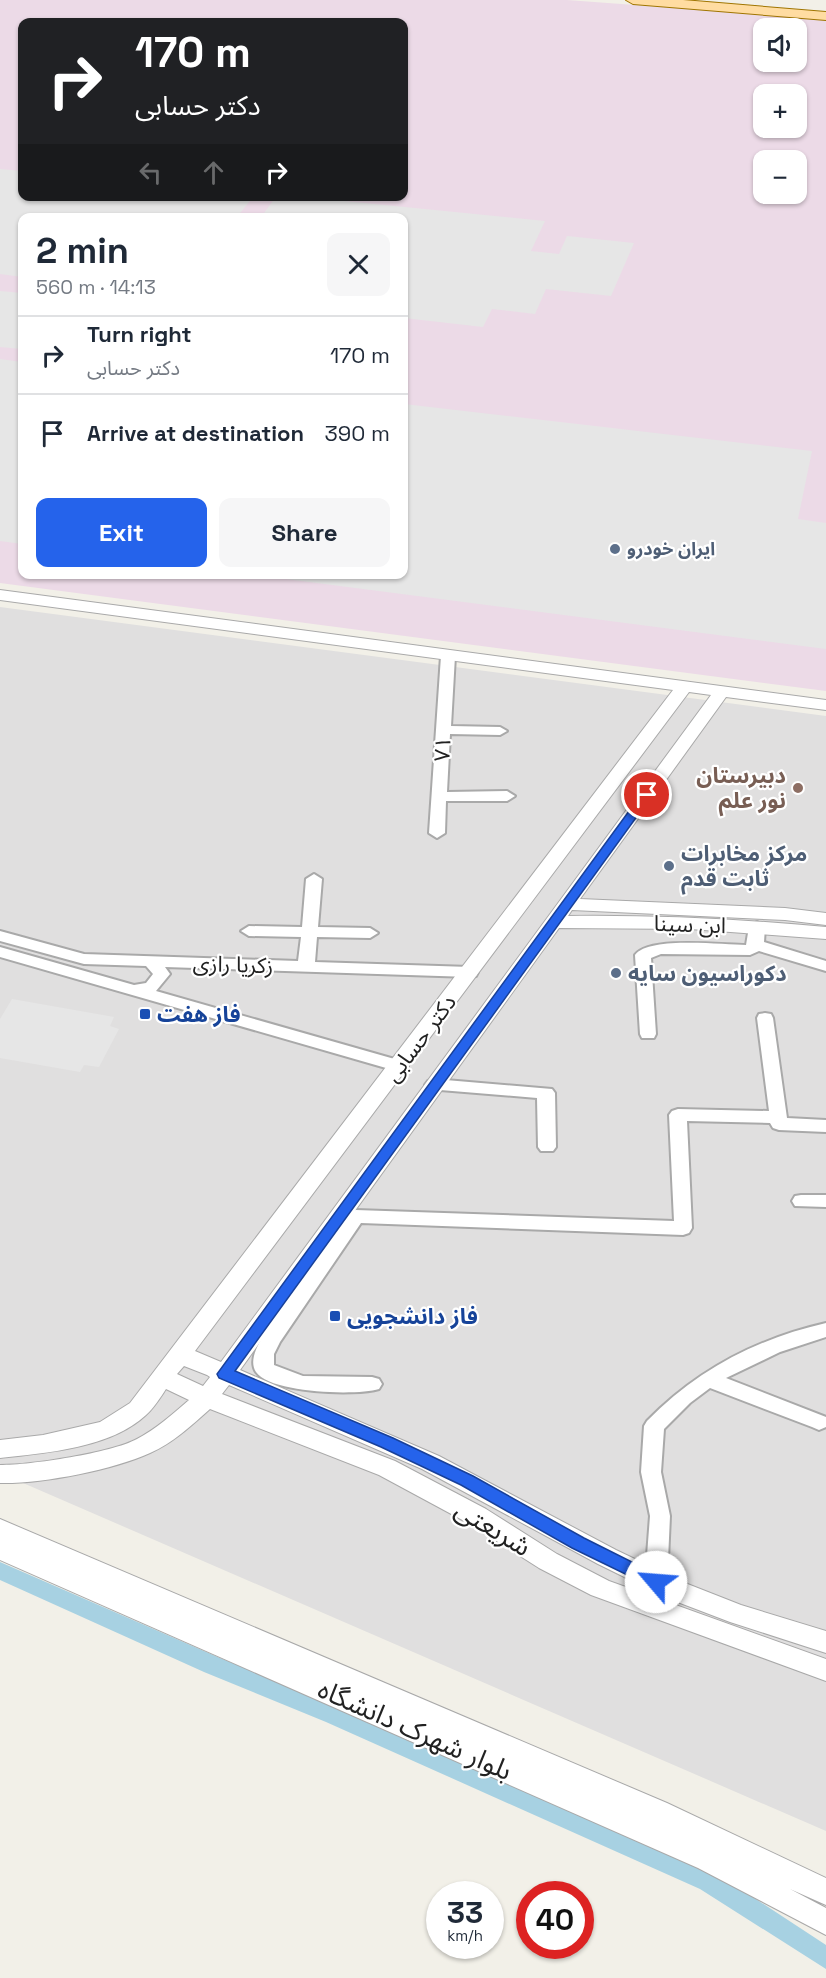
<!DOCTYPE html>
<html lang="en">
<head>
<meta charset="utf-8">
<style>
	:root { --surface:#fff; --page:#f6f6f7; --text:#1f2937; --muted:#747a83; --line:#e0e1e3; --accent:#2563eb }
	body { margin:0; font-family:"Space Grotesk","Noto Sans Arabic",sans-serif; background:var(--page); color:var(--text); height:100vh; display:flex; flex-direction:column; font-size:22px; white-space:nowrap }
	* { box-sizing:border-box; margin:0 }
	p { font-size:20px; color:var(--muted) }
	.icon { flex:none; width:33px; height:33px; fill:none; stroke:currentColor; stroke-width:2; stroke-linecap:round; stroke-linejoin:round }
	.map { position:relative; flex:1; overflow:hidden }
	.details { position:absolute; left:18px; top:213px; width:390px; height:366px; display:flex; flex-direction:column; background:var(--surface); border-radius:12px; box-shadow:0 2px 4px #0004 }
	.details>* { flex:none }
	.top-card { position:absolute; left:18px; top:18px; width:390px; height:183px; border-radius:12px; box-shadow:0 2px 4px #0004; background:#202124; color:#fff; overflow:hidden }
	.fabs { position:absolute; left:753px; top:18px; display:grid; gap:12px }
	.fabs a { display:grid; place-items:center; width:54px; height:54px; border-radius:12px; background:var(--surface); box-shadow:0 2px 4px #0004; font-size:30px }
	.speed { position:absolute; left:426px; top:1881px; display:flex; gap:12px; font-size:30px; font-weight:700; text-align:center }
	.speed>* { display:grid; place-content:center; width:78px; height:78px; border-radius:50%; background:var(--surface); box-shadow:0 2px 4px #0004; line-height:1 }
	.speed small { font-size:15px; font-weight:400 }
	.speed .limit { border:9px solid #d22; background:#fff; color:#111 }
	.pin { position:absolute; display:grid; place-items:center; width:51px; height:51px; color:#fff; margin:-26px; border:3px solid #fff; border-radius:50%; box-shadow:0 2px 6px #0007 }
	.me { position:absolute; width:66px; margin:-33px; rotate:297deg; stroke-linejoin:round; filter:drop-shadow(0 0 4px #0008) }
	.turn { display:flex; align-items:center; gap:21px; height:126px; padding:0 18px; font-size:27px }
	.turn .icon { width:78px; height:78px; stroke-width:2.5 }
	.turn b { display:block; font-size:42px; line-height:51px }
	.lanes { display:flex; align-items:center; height:57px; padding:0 18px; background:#0003; justify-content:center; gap:30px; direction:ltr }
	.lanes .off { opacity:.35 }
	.round { display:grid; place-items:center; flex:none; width:63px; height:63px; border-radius:12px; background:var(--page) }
	.summary { display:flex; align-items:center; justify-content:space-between; height:102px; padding:0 18px }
	h1 { font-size:36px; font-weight:600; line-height:45px }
	.button { display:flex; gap:12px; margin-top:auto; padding:12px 18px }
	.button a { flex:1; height:69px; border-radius:12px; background:var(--accent); color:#fff; font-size:24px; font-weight:600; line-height:69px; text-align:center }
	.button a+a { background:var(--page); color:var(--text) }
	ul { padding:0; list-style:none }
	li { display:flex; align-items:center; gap:18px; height:78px; padding:0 18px; border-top:2px solid var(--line) }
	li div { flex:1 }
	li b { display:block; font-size:22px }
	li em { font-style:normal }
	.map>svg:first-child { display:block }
	.residential { fill:#e0dfdf }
	.industrial { fill:#ecdae7; fill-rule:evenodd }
	.parking { fill:#e6e6e6 }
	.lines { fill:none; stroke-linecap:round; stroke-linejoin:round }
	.canal { fill:#a7d1e2; fill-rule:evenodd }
	.minor-casing { stroke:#a9a9a9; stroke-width:4 }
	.tertiary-casing { stroke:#a9a9a9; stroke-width:2 }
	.primary-casing { stroke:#a07500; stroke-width:2 }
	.minor { fill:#fff; fill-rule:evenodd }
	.tertiary { fill:#fff; fill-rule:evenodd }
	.primary { fill:#ffdca1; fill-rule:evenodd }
	.route { fill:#2563eb; stroke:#184099; stroke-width:1.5 }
	.service-dot { fill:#5c6f8a; stroke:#fff; stroke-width:2 }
	.education-dot { fill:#8d6e63; stroke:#fff; stroke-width:2 }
	.transit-dot { fill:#1a4fb4; stroke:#fff; stroke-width:2 }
	.labels { text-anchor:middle; stroke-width:4.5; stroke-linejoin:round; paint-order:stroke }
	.far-service-label { font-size:18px; font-weight:bold; fill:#4e5e75; stroke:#fff; text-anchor:start }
	.street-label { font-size:22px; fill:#222; stroke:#fff }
	.education-label { font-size:22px; font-weight:bold; fill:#785e54; stroke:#fff; text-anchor:end }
	.service-label { font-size:22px; font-weight:bold; fill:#4e5e75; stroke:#fff; text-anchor:start }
	.transit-label { font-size:22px; font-weight:bold; fill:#164399; stroke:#fff; text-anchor:start }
	.near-street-label { font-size:27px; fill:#222; stroke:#fff }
</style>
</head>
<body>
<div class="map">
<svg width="826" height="1978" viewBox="0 0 826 1978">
	<rect width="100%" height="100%" fill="#f2f0e8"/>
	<path class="residential" d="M0,607L826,716V1831L0,1473Z"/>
	<path class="industrial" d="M0,0H567L826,19V691L0,583ZM22,22H404V196H22ZM764,28H796V62H764ZM764,94H796V128H764ZM764,160H796V194H764ZM22,218H404V574H22Z"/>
	<path class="parking" d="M0,169L22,171V196L253,197L237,217L22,218V277L0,274Z
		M276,197H304L545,221L531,251L559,254L567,236L634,243L611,296L546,289L535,314L492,309L483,327L404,318V218L261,217Z
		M0,291L22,293V349L0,347Z
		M0,359L22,362V544L0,541Z
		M404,404L812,451L798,519L826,523V649L255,575L404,574Z
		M12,999L114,1017L110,1026L119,1029L99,1067L84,1065L80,1072L0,1058V1019Z"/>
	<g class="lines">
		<path class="canal" d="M0,1562L220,1658L342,1708L716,1873L826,1945V1969L700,1889L326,1722L204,1672L0,1580Z"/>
		<g class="minor-casing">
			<path id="minor" d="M448,652L455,656L451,726L500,727L507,731L500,735L450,734L447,792L507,791L515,796L507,801H446L445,833L437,838L429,833L441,656Z
				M314,874L322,879L318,927L370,928L378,933L370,938L317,937L315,962L470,967L476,968L478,972L476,976L470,977L165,967L170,974L156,991L405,1062L408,1066L405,1070H393L0,957V947L134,985L146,983L153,974L146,966L84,964L0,941V931L84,954L298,961L301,937L249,936L241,931L249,926L302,927L306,879Z
				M757,922L765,927L764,942L826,961V971L759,951L750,955L661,954L651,958L656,1034L654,1038H642L640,1034L635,955C649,936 723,945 746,945L749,927Z
				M765,1013L771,1014L773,1018L787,1118L826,1120V1132L779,1130L773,1128L770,1123L687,1121L692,1228L689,1233L683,1235L361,1223L280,1342L274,1354V1365L303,1376L372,1377L379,1379L382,1384L379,1389C356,1396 270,1393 256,1372C248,1360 259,1343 265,1333L350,1211L356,1210L674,1221L669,1115L672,1111L678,1109L769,1111L757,1018L759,1014Z
				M434,1079L552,1089L555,1093L556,1147L553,1151H541L538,1147L537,1098L428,1089L425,1085L428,1081Z
				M801,1195H826V1207L795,1206L792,1201L795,1196Z
				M826,1323V1337L780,1352L726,1378L826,1417V1427L819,1430L812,1427L710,1388L690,1403L664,1429L661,1472L670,1516L667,1582L663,1588L656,1591L649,1588L645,1582L650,1516L641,1472L644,1426L647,1421C697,1370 756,1339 826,1323Z"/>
		</g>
		<g class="tertiary-casing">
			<path id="tertiary" d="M0,590L826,700V710L726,697L580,899L785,908L826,913V925L785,920L572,910L568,916C654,915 740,919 826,927V939L690,929L559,928L240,1370L439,1456L616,1550L685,1583L741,1605L826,1631V1653L730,1622L667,1598L598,1564L422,1469L229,1385L222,1394L395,1461L486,1509L557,1554L609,1581L826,1659V1681L591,1595L539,1568L468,1523L379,1475L210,1409C192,1425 173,1443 150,1453C113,1470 41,1484 0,1483V1465C31,1465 111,1453 137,1439C156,1429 173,1414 189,1400L166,1389C160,1398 154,1408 146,1415C111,1448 46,1453 0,1458V1440L43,1435L100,1422L130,1403L673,690L0,600ZM689,692L711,695L221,1362L195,1351ZM184,1366L207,1375L210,1377L203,1386L177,1374Z
				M0,1519L667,1803L826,1878V1905L790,1889L826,1908V1935L698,1868L0,1560Z"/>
		</g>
		<g class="primary-casing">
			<path id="primary" d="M626,0H683L826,12V20L633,4Z"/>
		</g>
		<use href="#minor" class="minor"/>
		<use href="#tertiary" class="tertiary"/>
		<use href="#primary" class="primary"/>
	</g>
	<path class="route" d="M647,791L651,792L653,795L651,797L235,1371L393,1438L473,1476L584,1538L662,1577L665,1582L662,1587L656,1589L572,1548L461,1485L381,1447L219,1378L217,1374L643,792Z"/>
	<g class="service-dot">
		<circle cx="615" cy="549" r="6"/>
		<circle cx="669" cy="866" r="6"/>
		<circle cx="616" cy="973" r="6"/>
	</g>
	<circle class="education-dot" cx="798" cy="788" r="6"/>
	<g class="transit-dot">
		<rect x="139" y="1008" width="12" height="12" rx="3"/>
		<rect x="329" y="1310" width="12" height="12" rx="3"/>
	</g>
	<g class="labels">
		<g class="far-service-label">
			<text x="627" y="555">ایران خودرو</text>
		</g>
		<g class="street-label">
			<text transform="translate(442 749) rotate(-87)" y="8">۷۱</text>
			<text transform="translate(690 924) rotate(2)" y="8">ابن سینا</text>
			<text transform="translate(233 964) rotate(2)" y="8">زکریا رازی</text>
			<text transform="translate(420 1038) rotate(-53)" y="8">دکتر حسابی</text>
		</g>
		<g class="education-label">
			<text x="786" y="783">دبیرستان<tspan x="786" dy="25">نور علم</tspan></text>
		</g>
		<g class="service-label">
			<text x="681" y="861">مرکز مخابرات<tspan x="681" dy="25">ثابت قدم</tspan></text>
			<text x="628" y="981">دکوراسیون سایه</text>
		</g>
		<g class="transit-label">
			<text x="157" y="1022">فاز هفت</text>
			<text x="347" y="1324">فاز دانشجویی</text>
		</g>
		<g class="near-street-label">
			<text transform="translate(493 1528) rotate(31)" y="9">شریعتی</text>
			<text transform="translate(415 1730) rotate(24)" y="9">بلوار شهرک دانشگاه</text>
		</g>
	</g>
</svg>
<div class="fabs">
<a><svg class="icon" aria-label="sound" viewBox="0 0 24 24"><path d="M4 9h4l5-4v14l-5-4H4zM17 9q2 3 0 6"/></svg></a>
<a>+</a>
<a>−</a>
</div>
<div class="speed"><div>33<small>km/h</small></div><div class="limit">40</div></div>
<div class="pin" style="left:647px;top:795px;background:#d93025"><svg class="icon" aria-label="arrive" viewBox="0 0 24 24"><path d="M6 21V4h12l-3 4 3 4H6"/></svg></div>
<svg class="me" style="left:656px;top:1582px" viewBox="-20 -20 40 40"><circle r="19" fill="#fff"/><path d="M0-13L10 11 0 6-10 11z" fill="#2563eb"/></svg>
<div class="top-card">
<div class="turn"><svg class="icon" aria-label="right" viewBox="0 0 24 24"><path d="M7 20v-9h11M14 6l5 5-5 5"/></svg><div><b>170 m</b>دکتر حسابی</div></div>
<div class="lanes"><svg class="icon off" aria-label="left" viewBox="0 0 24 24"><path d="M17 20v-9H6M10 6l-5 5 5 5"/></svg><svg class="icon off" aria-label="ahead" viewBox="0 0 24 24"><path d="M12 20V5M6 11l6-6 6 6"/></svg><svg class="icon" aria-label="right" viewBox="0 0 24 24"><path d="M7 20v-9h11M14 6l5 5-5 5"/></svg></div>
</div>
<section class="details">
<div class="summary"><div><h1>2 min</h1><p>560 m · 14:13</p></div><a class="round"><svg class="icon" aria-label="close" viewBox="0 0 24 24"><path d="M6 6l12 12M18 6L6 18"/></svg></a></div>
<ul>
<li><svg class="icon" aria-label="right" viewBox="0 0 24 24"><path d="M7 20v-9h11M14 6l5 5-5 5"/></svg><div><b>Turn right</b><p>دکتر حسابی</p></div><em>170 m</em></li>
<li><svg class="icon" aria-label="arrive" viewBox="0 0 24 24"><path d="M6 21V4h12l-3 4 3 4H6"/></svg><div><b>Arrive at destination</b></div><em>390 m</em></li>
</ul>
<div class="button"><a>Exit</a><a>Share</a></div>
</section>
</div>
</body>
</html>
